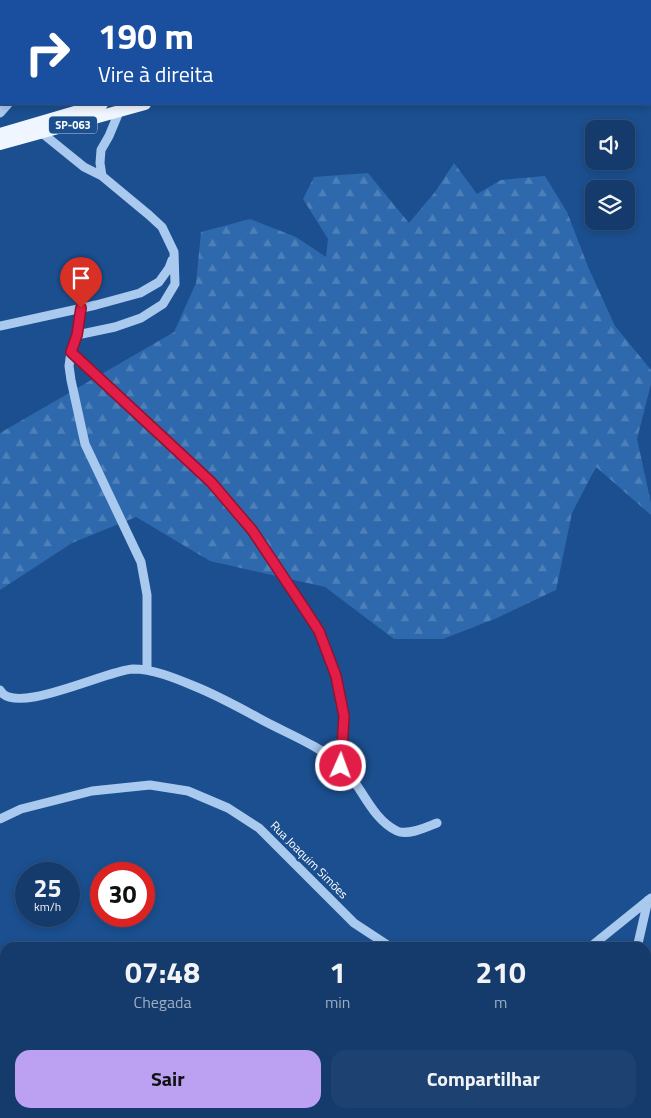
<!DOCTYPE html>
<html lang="pt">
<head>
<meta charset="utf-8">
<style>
	:root { --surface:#143b6b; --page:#1d4271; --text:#f1f3f6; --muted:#9dadc1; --line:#33557e; --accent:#bca0f2 }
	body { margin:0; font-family:"Titillium Web",sans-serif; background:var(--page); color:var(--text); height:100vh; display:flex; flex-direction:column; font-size:19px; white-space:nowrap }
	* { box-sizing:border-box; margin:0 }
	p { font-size:16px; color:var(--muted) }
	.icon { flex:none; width:28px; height:28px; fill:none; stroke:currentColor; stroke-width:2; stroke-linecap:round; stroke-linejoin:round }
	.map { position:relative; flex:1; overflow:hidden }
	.side { position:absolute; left:0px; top:942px; width:651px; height:176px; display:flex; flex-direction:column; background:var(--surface); border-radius:15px 15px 0 0; box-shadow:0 2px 8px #0003,0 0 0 1px var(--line) }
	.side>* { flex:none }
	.hud { position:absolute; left:0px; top:0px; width:651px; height:105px; box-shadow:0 2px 8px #0003,0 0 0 1px var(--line); background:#1a4fa0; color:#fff; overflow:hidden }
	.controls { position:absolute; left:585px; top:120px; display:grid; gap:10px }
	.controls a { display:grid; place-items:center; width:50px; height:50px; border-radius:10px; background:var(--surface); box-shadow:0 2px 8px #0003,0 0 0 1px var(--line); font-size:25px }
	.speed { position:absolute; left:15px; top:862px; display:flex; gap:10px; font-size:25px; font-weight:700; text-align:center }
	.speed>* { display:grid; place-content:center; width:65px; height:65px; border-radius:50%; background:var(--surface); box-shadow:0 2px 8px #0003,0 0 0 1px var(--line); line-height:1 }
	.speed small { font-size:12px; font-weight:400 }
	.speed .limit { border:8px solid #d22; background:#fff; color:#111 }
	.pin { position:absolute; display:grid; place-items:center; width:42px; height:42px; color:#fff; margin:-51px -21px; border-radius:50% 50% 50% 0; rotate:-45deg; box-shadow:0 0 5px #0007 }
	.pin .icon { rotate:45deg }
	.me { position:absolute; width:55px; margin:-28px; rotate:2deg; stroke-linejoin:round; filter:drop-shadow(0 0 4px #0008) }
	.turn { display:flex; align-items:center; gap:18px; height:105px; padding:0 15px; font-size:22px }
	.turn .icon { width:65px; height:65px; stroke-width:2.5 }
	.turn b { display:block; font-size:35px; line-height:42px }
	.eta { display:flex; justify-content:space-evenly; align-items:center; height:85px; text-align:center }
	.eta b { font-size:30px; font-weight:700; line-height:35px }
	.button { display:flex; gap:10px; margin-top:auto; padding:10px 15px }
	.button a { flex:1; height:58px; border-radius:15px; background:var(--accent); color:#111; font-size:20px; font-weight:700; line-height:58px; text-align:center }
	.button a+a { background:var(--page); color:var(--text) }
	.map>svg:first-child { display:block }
	.forest { fill:url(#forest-firs) }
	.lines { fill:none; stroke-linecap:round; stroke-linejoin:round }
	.path { stroke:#a9c9ee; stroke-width:3; stroke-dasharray:2.5 4; stroke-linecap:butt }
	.minor { stroke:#a9c9ee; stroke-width:9 }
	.major { stroke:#f0f6ff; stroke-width:12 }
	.route-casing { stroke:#92132f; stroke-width:12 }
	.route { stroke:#e11d48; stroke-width:9 }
	.labels { text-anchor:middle; stroke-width:5; stroke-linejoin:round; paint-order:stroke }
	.shield { fill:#1b4f8f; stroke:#bbcadd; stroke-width:1 }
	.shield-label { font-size:11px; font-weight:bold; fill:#fff }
	.street-label { font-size:12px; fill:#fff; stroke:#1b4f8f }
</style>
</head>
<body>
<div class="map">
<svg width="651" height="1118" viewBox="0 0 651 1118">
	<defs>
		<pattern id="forest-firs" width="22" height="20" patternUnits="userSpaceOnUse" patternTransform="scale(1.25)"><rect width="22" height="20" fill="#2e69ad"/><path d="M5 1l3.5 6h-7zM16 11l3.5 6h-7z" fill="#4d80b9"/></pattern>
	</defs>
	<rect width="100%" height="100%" fill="#1b4f8f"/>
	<path class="forest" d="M454,163L477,194L501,180L545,176L567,212L589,269L615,326L651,370V384L637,439L651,503V515L596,467L572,513L556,590L497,618L443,639H394L325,587L210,561L136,517L72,543L0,590V433L174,332L196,283L201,232L250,219L296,237L326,257L328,239L303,199L314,177L368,173L409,223L435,192Z"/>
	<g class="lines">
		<path class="path" d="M374,1L378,0"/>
		<path class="minor" d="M150,1L153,0
			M0,74L1,75
			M0,113L8,104
			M42,133L84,167L102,176L149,215L162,227L174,252L175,284L163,304L141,318L115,327L77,335
			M102,176L100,163L101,150L109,136L119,112
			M81,308L77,335L71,352L69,366L71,380L85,444L141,562L147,595V669
			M0,326L96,305L140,293L159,282L169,268L172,260
			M71,352L211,482L252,530L319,631L336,676L344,716L341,766
			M0,690C14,717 107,670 133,669C153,669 175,678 194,686C219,696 242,709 266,722C291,735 319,746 341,765C361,784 371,819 397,831C408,836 427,827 437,823
			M0,819L21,809L92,791L150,785L188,791L228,808L259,828L354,923L392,948
			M589,948L651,898
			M637,948L648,900
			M4,1056H5
			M144,1114L147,1118
			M525,1114L527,1118
			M430,1118L433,1114
			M442,1118L443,1114
			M595,1118L596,1114"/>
		<path class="major" d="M409,1L412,0
			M458,1L461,0
			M535,1L538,0
			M0,134L102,104
			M0,144L145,104"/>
	</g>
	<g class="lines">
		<g class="route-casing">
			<path id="route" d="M81,308L77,335L71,352L211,482L252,530L302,605L319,631L336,676L344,716L341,766"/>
		</g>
		<use href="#route" class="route"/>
	</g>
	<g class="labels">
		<rect class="shield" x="49" y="116.5" width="48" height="17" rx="4"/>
		<g class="shield-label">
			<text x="73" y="129">SP-063</text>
		</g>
		<g class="street-label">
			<text transform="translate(309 860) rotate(45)" y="4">Rua Joaquim Simões</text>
		</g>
	</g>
</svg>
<div class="controls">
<a><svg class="icon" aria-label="sound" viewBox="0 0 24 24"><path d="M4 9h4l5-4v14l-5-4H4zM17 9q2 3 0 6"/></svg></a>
<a><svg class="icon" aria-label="layers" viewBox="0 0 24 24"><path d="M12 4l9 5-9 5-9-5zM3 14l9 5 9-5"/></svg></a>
</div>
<div class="speed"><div>25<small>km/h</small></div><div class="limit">30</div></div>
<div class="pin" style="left:81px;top:308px;background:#d93025"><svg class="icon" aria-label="arrive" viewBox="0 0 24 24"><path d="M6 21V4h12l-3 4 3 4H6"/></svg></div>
<svg class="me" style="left:341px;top:766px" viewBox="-20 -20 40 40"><circle r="17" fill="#e11d48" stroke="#fff" stroke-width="3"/><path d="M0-11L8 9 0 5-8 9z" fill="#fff"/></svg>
<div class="hud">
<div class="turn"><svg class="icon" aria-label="right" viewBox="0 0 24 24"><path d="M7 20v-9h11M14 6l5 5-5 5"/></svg><div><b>190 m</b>Vire à direita</div></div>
</div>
<section class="side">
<div class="eta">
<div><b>07:48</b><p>Chegada</p></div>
<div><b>1</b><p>min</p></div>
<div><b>210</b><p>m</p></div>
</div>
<div class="button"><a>Sair</a><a>Compartilhar</a></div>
</section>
</div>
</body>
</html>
